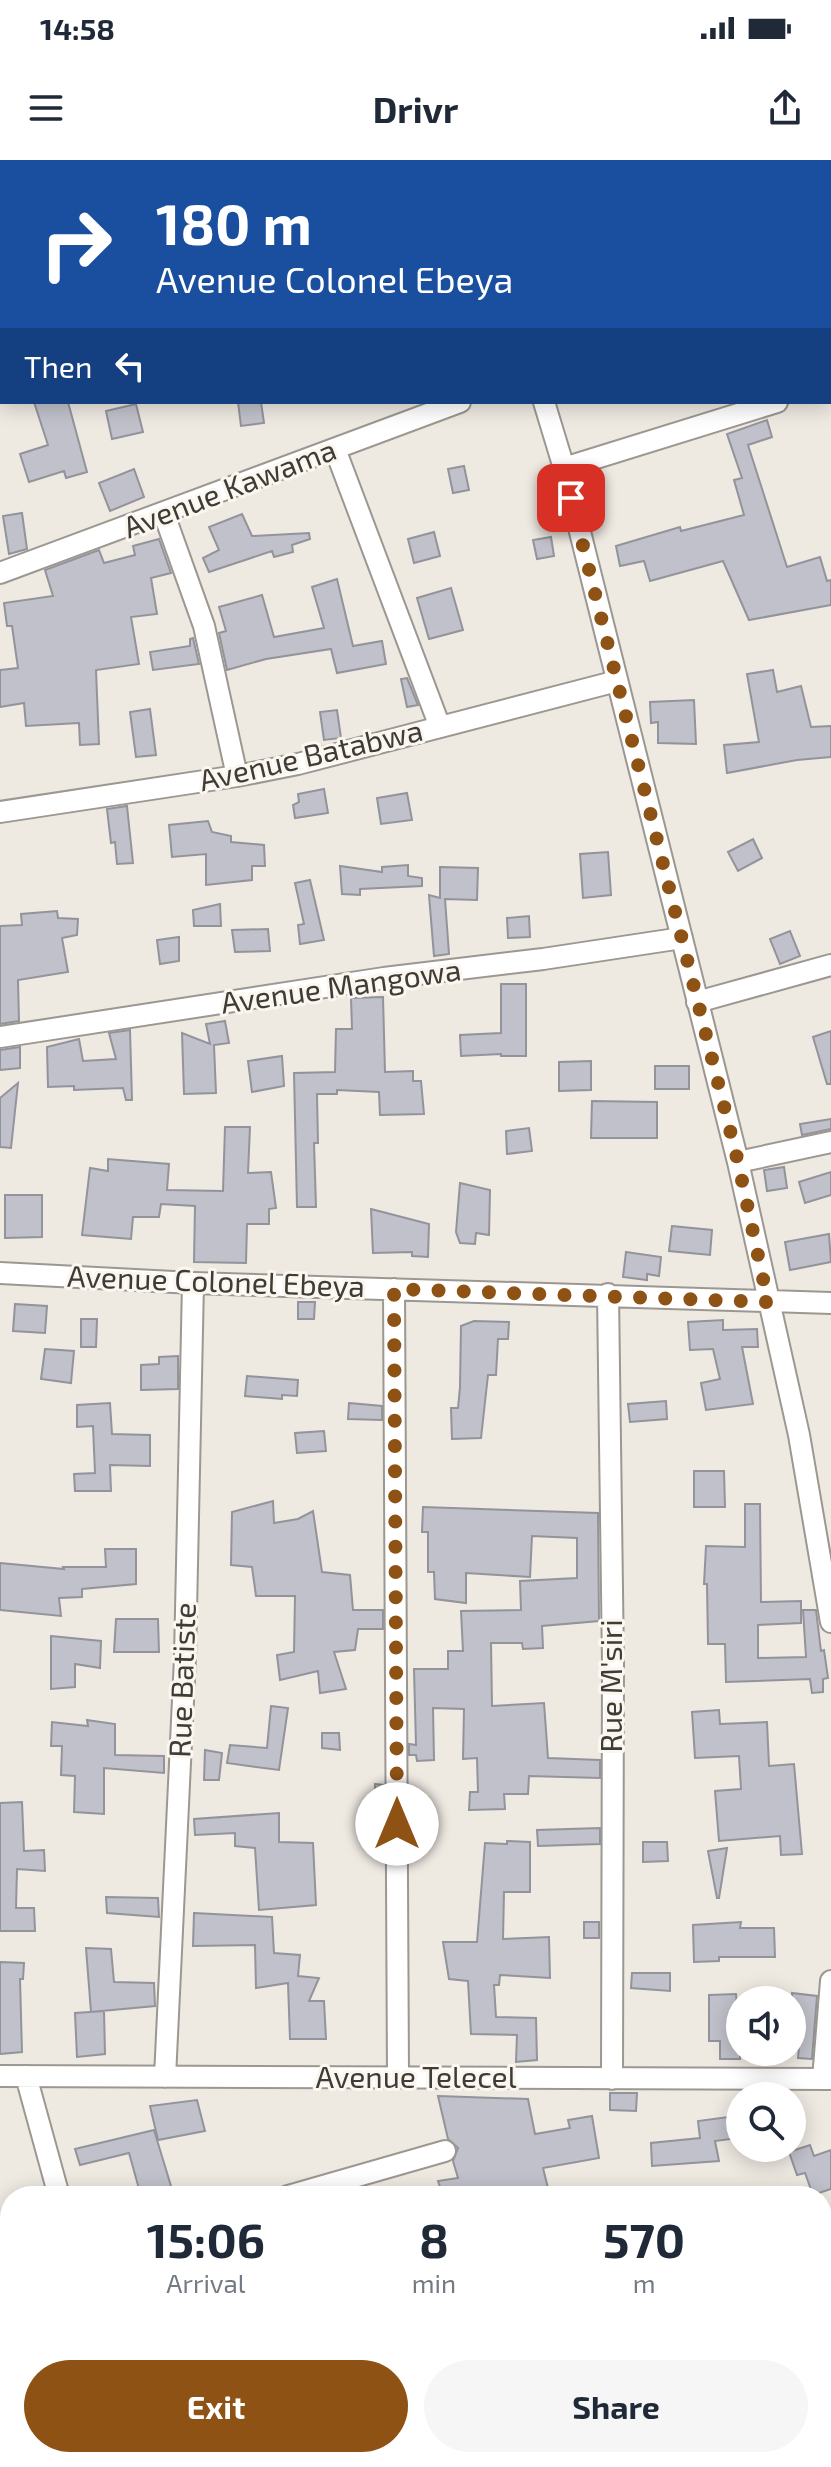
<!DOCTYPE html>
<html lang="en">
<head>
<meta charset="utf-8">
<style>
	:root { --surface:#fff; --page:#f6f6f7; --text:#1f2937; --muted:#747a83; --accent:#8f5215 }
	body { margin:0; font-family:"Exo 2",sans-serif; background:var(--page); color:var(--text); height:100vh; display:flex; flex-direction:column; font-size:30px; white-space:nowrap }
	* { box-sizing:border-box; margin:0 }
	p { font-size:26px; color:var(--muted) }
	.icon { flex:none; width:44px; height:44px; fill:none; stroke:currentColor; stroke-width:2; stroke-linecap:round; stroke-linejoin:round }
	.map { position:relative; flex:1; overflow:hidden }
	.drawer { position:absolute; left:0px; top:2026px; width:832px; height:282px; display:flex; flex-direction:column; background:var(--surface); border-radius:32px 32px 0 0; box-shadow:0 4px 20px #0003 }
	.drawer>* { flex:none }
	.hud { position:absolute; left:0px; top:0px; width:832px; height:244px; box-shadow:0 4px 20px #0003; background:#1a4fa0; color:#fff; overflow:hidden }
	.buttons { position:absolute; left:726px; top:1826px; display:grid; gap:16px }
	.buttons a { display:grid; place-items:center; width:80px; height:80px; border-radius:50%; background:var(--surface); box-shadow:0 4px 20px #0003; font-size:40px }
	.pin { position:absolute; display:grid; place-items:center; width:68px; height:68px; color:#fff; margin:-34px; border-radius:16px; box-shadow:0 4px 12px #0006 }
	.me { position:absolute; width:88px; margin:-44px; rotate:0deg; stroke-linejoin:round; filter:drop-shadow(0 0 6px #0008) }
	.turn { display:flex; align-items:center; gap:28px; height:168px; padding:0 24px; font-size:36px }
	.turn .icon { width:104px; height:104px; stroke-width:2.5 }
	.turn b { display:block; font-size:56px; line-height:68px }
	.then { display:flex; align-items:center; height:76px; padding:0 24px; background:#0003; gap:16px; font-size:30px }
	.eta { display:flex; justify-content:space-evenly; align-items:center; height:136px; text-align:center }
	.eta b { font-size:48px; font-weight:700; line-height:56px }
	.primary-button { display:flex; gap:16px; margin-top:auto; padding:16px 24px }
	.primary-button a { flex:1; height:92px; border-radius:48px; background:var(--accent); color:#fff; font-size:32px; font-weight:700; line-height:92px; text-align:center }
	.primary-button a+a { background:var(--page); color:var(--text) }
	.status { display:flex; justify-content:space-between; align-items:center; height:56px; padding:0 40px; background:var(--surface); direction:ltr }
	.status svg { height:22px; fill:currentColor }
	header { display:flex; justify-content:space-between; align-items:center; height:104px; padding:0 24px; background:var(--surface); font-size:36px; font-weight:700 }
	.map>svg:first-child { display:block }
	.building { fill:#c0c1ca; stroke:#93939b; stroke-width:2 }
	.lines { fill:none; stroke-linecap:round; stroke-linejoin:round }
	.street-casing { stroke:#9c9790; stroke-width:24 }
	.street { stroke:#fff; stroke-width:20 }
	.route { stroke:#8f5215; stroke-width:14; stroke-dasharray:0 25.2 }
	.labels { text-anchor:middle; stroke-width:6; stroke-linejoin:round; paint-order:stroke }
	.street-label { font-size:30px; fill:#3e3c39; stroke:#fbf6ee }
</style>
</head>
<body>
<div class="status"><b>14:58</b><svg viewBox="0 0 49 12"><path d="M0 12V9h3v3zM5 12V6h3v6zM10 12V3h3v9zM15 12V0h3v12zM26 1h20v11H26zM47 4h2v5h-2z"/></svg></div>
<header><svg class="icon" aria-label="menu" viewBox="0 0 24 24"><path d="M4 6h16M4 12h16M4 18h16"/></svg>Drivr<svg class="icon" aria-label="share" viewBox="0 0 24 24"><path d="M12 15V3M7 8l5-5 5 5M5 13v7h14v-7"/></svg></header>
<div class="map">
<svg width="831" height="2307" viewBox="0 0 831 2307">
	<rect width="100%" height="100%" fill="#eee9e1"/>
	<path class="building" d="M34,242H68L87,312L66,318L64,311L29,322L20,294L48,285Z
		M238,242H261L264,263L241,266Z
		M136,244L143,272L112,279L106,251Z
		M767,260L772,277L748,285L787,407L820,397L827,421L831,420V445L749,460L723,401L650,421L644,401L620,406L616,386L680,367L681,371L744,355L734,320L742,318L727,274Z
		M464,306L469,330L453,333L448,309Z
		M134,309L144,337L110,351L99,323Z
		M22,353L27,389L9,394L3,356Z
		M242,354L252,376L309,373L310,379L292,385L293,392L274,397L272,391L209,412L203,398L219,390L209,367Z
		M434,372L440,396L414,403L408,379Z
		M551,377L554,396L537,399L533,380Z
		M159,379L171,413L151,418L157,454L131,457L139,504L96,510L99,584L80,585L79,563L26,566L24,543L0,547V510L18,508L12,466H7L4,443L53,436L45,410L99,390L104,403L135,395L133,386Z
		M337,419L353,486L382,481L386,504L337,513L331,489L266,499L227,510L219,473L226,471L219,447L262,435L274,477L324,468L312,427Z
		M451,428L463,470L429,479L417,438Z
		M193,478L199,504L153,510L150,492L190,486V479Z
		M773,510L777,532L801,526L811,567L831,566V597L797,600L727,613L724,585L759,582L747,514Z
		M407,518L418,545L407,547L401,519Z
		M694,540L696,584L658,583V562L651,563L650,542Z
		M150,549L156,595L136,597L130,552Z
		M337,550L341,578L324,580L320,552Z
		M324,629L328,653L295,658L293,645L299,642L298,634Z
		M407,633L412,660L381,664L377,638Z
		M127,646L133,703L117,704L115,682L111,683L107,649Z
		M208,661L212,672L231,676V682L264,685L265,706H252V720L206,725V694L172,697L169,665Z
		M753,679L762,698L738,711L728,692Z
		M608,692L611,735L583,738L580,694Z
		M408,705V716L422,718V726L360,729V735L342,734L340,706L382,712V707Z
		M440,707L478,708L477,740L445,739L449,794L434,796L429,735L440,738Z
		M310,720L324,780L300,784L298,765L304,764L295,723Z
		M220,744L221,766H194L193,750Z
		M57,751L58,758L78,759L77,775L62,778L68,812L18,820L19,861L0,864V766L22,765L21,754Z
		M529,756L530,777L508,778L507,758Z
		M268,769L270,791L235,792L232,770Z
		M790,771L800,796L780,804L770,779Z
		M179,777V801L160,804L157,780Z
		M501,824H526V896H501V894L461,896L460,875L501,873Z
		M383,837L385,912L413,911V921H421L424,954L380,955L379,932L337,930V934H317L318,983H314L316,1047H297L294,913L335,912L336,869H352L351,838Z
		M225,861L229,883L214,885L216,933L184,934L182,873L210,884L206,864Z
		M130,870L132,940H126L123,928L74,930V926L48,927L47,887L79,879L83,901L116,899L109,873Z
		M831,871V924H827L813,877Z
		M20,887V908L0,910V890Z
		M282,896L284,926L252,932L248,901Z
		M591,901V930L559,931V902Z
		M655,906H689V929H655Z
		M18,923L11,988L0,987V938Z
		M592,941L657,942V978H591Z
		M831,959V969L802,975L800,964Z
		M225,967H250L248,1013L271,1012L276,1048L269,1049V1064H247L246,1103L194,1102L195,1046L161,1044L159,1057H133L131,1079L82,1075L90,1008L108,1011V999L169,1004L167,1030L223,1031Z
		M529,968L532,991L507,994L506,971Z
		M784,1007L787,1028L767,1031L764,1010Z
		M831,1012V1035L805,1043L799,1022Z
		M460,1023L490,1030L489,1075L476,1073L475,1084L460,1083L456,1072Z
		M5,1035H42V1077L5,1078Z
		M371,1049L429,1064L428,1097L412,1096V1092L373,1093Z
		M672,1066L712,1070L710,1095L669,1091Z
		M829,1074L831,1102L790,1110L785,1082Z
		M626,1092L661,1097L659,1116L647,1114V1120L623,1117Z
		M298,1142H315L314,1159H298Z
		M15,1144L47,1146L45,1173L13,1171Z
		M81,1159H97L96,1187H81Z
		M723,1160V1170L757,1169L758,1187H742L753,1244L706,1250L701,1223L720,1219L713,1189L690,1190L688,1162Z
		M474,1161L509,1162L508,1179H498L496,1215H488L481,1278L452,1279L451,1248H458L460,1227L461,1166Z
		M45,1189L74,1191L71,1223L41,1219Z
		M178,1196V1229L141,1230V1205L159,1204V1197Z
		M247,1216L298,1220L297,1236L282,1235V1239L245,1236Z
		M666,1241L667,1259L630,1262L628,1244Z
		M110,1243L112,1274L150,1275V1306L110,1305L111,1331H75L74,1314L95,1313L93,1266L77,1267V1245Z
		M349,1243L382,1246V1260L348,1259Z
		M324,1271L326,1291L297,1293L295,1273Z
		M694,1311H724L725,1347H694Z
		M273,1341L274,1363L298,1359L313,1351L322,1412L350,1415L353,1450H383V1469H358L355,1490L334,1492L346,1529L320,1533L318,1511L280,1520L277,1495L294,1492L295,1436H256L252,1407L231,1405L232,1352Z
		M745,1344H760L761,1442L801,1441V1463L758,1465V1498L806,1497L803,1450H816L821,1491L824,1490L828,1518L823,1519V1532L812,1533L810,1519L726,1522L725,1484H708L707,1424H704L706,1386L745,1387Z
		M423,1347L598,1353L599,1461L542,1466L543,1488L523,1489L522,1483H491L492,1546L544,1543L548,1598L600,1600V1618L529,1616L528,1634H504L505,1649L469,1650L470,1632H478L477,1598L463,1599L464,1549L433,1548L434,1600L417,1601L416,1595H409V1584L416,1585L414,1509H448V1491H463L461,1451L521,1450L520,1421L577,1418V1378L532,1376L530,1417L466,1413V1443L435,1439L434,1412H428V1372H422Z
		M105,1389H136V1424L82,1429V1437L59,1438L61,1456L0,1450V1403L64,1409L63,1407H106Z
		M116,1459H158L159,1492H114Z
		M51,1476L101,1481L100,1508L75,1504V1527L51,1529Z
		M271,1546L288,1548L279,1610L227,1603L230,1585L267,1588Z
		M719,1550L720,1564L767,1562L769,1606L794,1604L802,1694L781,1695L780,1676L719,1681L715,1631L741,1629L739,1596L695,1598L692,1552Z
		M87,1560L115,1564V1595L164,1596V1613L104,1608V1654L74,1652L75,1616L61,1615L62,1586H51L52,1562L88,1566Z
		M322,1573H339L340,1590L322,1588Z
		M205,1590L222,1593L219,1620H204Z
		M375,1624L384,1625V1682H377Z
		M22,1642L24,1691L44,1690L45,1711L17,1709L16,1748H34L35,1771H0V1643Z
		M279,1653V1682L313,1683L316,1745L259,1750L255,1688L235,1686V1673L195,1675L194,1659Z
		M600,1668V1684L538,1686L537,1670Z
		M507,1681L530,1682V1732H504L503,1779L549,1777L550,1818L500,1815L499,1825H494L496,1857L536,1858L537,1900L516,1902L517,1875L471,1874L468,1821L449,1819L443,1782H477L485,1683L507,1684Z
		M643,1682H667L668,1701L643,1702Z
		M727,1688L719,1738H717L708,1691Z
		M106,1737L158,1738L159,1757L107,1753Z
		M194,1753L272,1757L274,1793L300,1795L298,1816L319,1818L309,1841H324L326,1879H290L288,1823L256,1828L255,1785L193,1786Z
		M584,1762H599V1778H584Z
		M741,1762L740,1768H774L775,1797H719V1801L694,1802L693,1765Z
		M86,1788L111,1789L114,1822L154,1823L155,1846L91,1852Z
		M0,1802L24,1803L23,1819H20L22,1892L0,1894Z
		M632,1813H670V1831L631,1828Z
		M792,1833L817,1836L812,1899L798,1898L802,1853L792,1852Z
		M736,1834L737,1847H740V1899H720V1881H709V1835Z
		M104,1851L105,1894L77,1897L75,1853Z
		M610,1933H637L636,1951L610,1950Z
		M438,1936L528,1939L535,1974L570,1968L568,1960L592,1956L599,1998L543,2008L550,2036H443L438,2021L458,2018L453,2001L458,1988L448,1979Z
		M197,1940L205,1971L158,1980L150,1946Z
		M728,1957L731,1979L715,1981L719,2001L652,2006L651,1983L700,1978L698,1961Z
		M154,1970L174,2036H141L129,1993L80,2005L75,1989Z
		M810,1985L814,1996L831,1990V2029L813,2035L805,2013L797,2015L789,1992Z"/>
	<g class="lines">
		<g class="street-casing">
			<path id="street" d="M476,0L477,2
				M775,0L776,2
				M379,2L385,0
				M0,87L2,86
				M830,162L831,165
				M830,226L831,225
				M544,242L564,308L738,1002L799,1275L831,1462
				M335,289L440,567
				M564,308L777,242
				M164,354L204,466L237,616
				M0,413L460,242
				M0,652L237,616L298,604L617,521
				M697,842L831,805
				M0,877L384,818L543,799L682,778
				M738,1002L831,982
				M0,1113L193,1123L831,1143
				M394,1129L398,1916
				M608,1134L613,1504L612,1919
				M0,1916L831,1919
				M26,1916L59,2036
				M165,1917L185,1498L193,1123
				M823,1919L831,1821
				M288,2036L445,1991
				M822,2077L831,2075
				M0,2124L10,2120
				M822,2272L831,2269
				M131,2298L134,2307
				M23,2307L52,2298
				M712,2307L741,2298"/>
		</g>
		<use href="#street" class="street"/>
	</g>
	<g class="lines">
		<path class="route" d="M397,1664L394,1129L768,1142L738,1002L571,338"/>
	</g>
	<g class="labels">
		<g class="street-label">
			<text transform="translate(230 329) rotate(-21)" y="10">Avenue Kawama</text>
			<text transform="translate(311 596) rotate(-13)" y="10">Avenue Batabwa</text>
			<text transform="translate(341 827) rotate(-8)" y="10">Avenue Mangowa</text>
			<text transform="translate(216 1122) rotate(2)" y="10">Avenue Colonel Ebeya</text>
			<text transform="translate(183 1520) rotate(-88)" y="10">Rue Batiste</text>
			<text transform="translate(612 1526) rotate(-90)" y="10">Rue M'siri</text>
			<text x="416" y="1928">Avenue Telecel</text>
		</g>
	</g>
</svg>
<div class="buttons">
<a><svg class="icon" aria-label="sound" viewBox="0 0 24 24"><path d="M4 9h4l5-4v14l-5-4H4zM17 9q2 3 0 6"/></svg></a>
<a><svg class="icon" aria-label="search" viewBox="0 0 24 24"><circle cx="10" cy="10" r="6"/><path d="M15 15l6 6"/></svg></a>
</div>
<div class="pin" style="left:571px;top:338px;background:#d93025"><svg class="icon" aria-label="arrive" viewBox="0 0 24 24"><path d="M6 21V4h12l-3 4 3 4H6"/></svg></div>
<svg class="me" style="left:397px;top:1664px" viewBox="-20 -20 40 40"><circle r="19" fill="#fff"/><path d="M0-13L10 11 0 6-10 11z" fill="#8f5215"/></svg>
<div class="hud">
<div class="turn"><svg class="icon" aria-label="right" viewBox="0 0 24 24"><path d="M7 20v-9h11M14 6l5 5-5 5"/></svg><div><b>180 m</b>Avenue Colonel Ebeya</div></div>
<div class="then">Then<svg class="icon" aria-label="left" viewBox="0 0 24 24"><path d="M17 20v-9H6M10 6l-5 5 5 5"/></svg></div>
</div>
<section class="drawer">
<div class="eta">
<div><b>15:06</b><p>Arrival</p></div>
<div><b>8</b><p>min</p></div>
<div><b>570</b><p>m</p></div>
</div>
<div class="primary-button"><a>Exit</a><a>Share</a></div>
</section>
</div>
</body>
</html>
